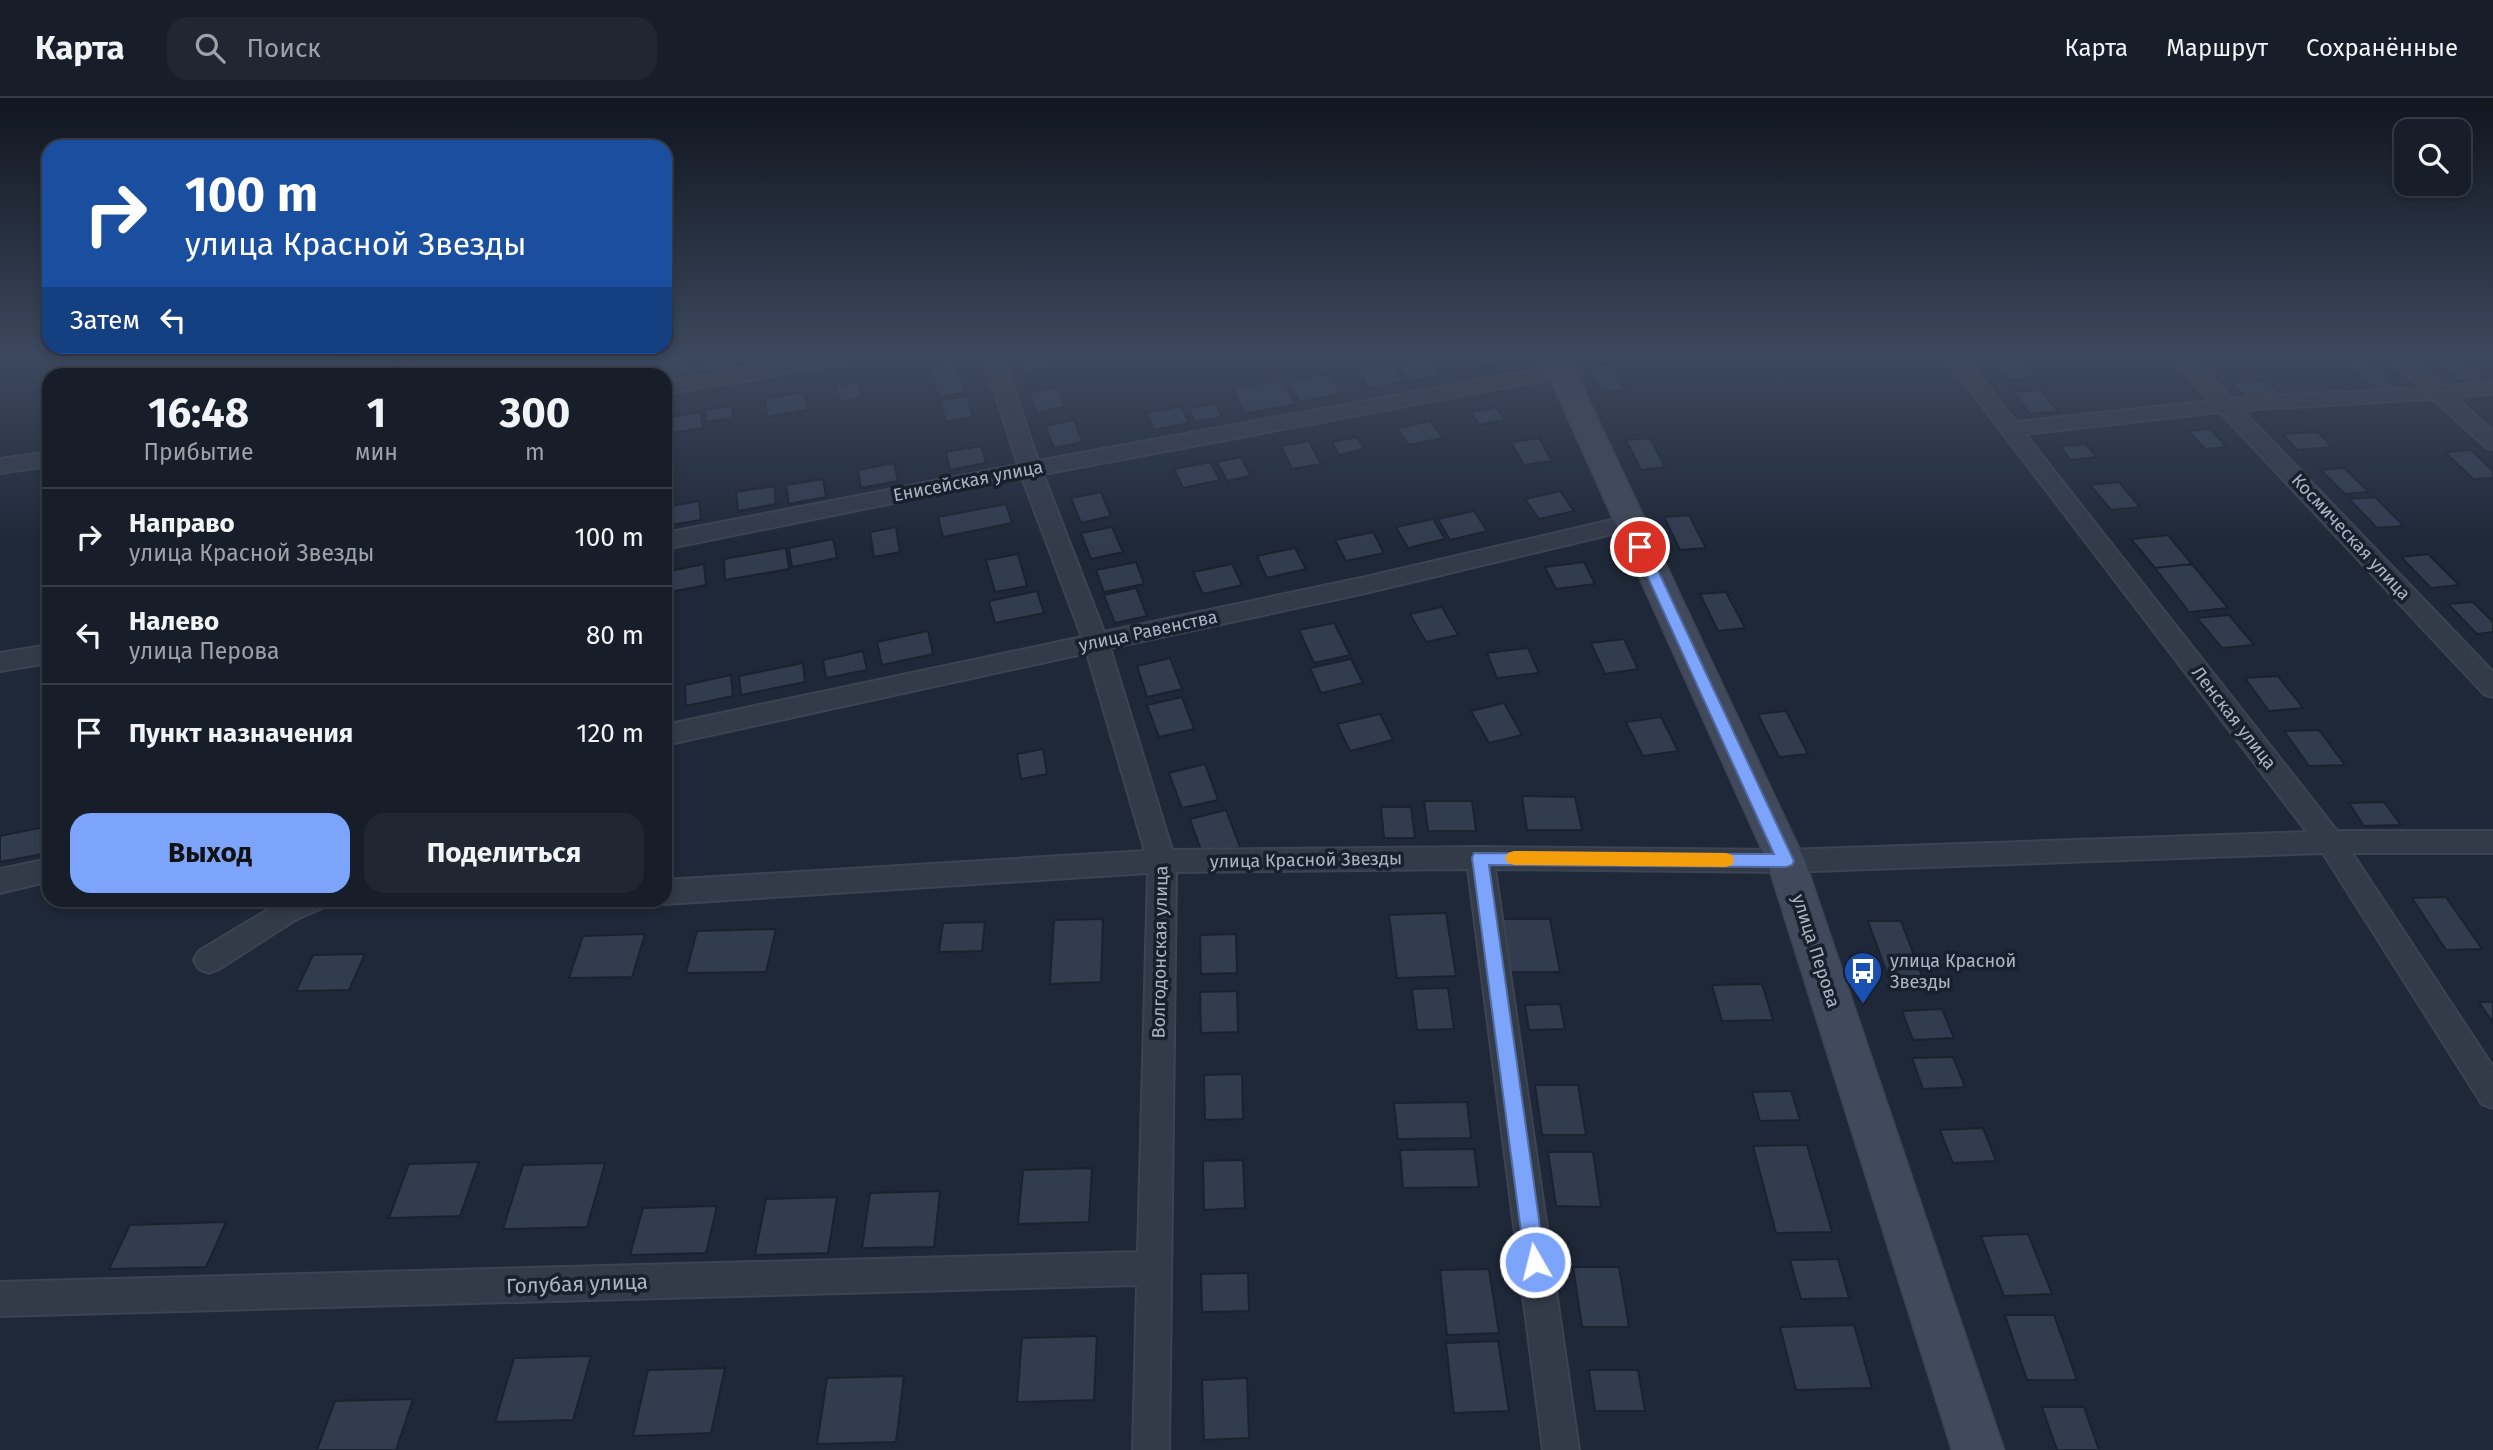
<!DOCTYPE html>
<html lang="ru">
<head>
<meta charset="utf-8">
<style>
	:root { --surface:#171e2a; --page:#202732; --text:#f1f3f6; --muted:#9ea2a8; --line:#363c47; --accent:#7ca4fb }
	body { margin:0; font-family:"Fira Sans",sans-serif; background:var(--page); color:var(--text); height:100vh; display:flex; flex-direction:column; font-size:26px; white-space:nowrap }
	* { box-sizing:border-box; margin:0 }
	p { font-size:23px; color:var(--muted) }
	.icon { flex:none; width:38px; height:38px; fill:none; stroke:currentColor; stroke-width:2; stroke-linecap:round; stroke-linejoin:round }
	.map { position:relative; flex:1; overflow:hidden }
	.drawer { position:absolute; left:42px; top:270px; width:630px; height:539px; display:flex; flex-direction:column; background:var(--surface); border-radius:21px; box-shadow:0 4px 10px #0003,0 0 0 2px var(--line) }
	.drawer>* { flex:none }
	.guide { position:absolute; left:42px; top:42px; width:630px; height:214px; border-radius:21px; box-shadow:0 4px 10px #0003,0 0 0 2px var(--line); background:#1a4fa0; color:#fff; overflow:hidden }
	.tools { position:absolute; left:2394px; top:21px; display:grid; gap:14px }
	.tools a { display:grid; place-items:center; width:77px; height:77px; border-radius:14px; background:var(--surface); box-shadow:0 4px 10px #0003,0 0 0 2px var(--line); font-size:35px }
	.pin { position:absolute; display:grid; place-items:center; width:60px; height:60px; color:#fff; margin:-30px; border:4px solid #fff; border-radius:50%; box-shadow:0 2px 7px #0007 }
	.me { position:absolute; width:77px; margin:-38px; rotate:352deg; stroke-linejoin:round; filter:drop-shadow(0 0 5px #0008) }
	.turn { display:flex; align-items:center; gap:24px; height:147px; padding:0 28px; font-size:32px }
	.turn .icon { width:91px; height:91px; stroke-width:2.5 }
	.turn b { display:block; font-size:49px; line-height:60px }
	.then { display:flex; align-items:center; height:66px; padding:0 28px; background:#0003; gap:14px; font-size:26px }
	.eta { display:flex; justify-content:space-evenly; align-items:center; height:119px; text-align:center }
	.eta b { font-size:42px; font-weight:700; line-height:49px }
	.button { display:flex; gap:14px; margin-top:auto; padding:14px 28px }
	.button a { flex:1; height:80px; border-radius:21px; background:var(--accent); color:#111; font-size:28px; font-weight:700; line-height:80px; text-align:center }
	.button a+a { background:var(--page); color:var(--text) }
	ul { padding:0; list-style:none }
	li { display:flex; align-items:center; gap:21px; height:98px; padding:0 28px; border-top:2px solid var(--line) }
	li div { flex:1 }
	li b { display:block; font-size:26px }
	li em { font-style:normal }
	header { display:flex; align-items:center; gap:42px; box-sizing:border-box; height:98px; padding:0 35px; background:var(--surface); border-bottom:2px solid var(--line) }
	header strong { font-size:33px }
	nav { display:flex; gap:38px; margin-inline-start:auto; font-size:24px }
	.search { width:490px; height:63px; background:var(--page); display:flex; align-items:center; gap:18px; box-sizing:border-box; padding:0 24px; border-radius:21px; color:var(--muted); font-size:26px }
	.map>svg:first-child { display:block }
	.building { fill:#313c4f; stroke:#1a222f; stroke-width:2 }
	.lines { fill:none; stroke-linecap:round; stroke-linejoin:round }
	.minor-casing { stroke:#3c4352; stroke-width:4 }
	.secondary-casing { stroke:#3c4352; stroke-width:3 }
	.minor { fill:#333a48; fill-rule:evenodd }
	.secondary { fill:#41495c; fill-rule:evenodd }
	.route { fill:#7ca4fb; stroke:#516ba3; stroke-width:2 }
	.slow { fill:#f59e0b }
	.labels { text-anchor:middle; stroke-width:7; stroke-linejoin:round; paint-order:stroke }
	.street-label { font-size:18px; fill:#adb5c5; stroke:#19202d }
	.poi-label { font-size:18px; fill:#adb5c5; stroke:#19202d; text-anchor:start }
	.near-street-label { font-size:21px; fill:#adb5c5; stroke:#19202d }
</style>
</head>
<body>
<header>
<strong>Карта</strong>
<div class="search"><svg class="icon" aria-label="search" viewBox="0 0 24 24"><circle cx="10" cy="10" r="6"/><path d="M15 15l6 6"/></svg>Поиск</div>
<nav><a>Карта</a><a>Маршрут</a><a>Сохранённые</a></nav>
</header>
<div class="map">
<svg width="2493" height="1352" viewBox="0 0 2493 1352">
	<rect width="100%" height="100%" fill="#1f2838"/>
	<path class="building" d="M688,258L690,277L665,281V276H661L660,262Z
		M700,258H736L737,268L702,274Z
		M1018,258H1047L1052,268L1024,274Z
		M1469,258H1506L1510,263L1477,270Z
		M2429,258H2459L2485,281L2457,283Z
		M2020,259L2036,279L2009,281L1993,261Z
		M2365,259L2399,291L2378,293L2343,261Z
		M1430,261L1441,277L1408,283L1397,267Z
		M420,263L419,276H383L384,269Z
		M956,263L965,294L938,299L930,268Z
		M1612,266L1625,292L1602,294L1589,268Z
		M602,268V276H568V274Z
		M1392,268L1403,284L1369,290L1359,274Z
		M1329,276L1341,296L1300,304L1289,284Z
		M1282,282L1296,306L1245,316L1232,291Z
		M2266,282L2280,296L2246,299L2232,285Z
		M858,283L863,299L840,304L836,288Z
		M1057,289L1065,309L1037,315L1029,294Z
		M2041,292L2058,314L2030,316L2013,294Z
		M804,294L807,312L767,319L765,301Z
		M967,298L973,319L946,324L940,303Z
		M1216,305L1222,319L1195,324L1188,311Z
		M732,308L733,320L706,324L705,312Z
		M1181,308L1189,325L1154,332L1146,315Z
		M1496,309L1505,322L1479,327L1470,314Z
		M701,314L703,330L666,336L665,320Z
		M1074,322L1083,344L1054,350L1045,328Z
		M1431,323L1443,340L1408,347L1397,330Z
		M2210,331L2227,349L2205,351L2188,333Z
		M2318,334L2332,349L2297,352L2283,336Z
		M1357,339L1365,351L1339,357L1332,344Z
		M1539,340L1552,363L1524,367L1511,344Z
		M1650,340L1665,369L1641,372L1626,342Z
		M1309,343L1321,366L1292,371L1281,348Z
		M2086,346L2097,359L2071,362L2060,348Z
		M981,348L986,365L950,372L946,354Z
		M2471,352L2493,373V380L2473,381L2445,354Z
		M1241,359L1251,378L1227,383L1217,364Z
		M1210,364L1220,382L1183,390L1174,371Z
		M894,365L898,383L861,390L858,372Z
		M2344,370L2369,394L2345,396L2321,372Z
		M823,381L826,399L789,406L786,387Z
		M2119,384L2140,409L2111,412L2090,387Z
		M774,388L776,406L738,413L736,394Z
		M1560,393L1574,413L1539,421L1525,401Z
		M1101,394L1111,418L1081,425L1071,400Z
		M2375,399L2404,428L2377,430L2349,401Z
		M699,403L701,422L665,428V409Z
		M1006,406L1012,425L943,439L938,419Z
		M1474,413L1487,433L1450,442L1438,421Z
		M1689,417L1706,450L1680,452L1664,419Z
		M1433,421L1445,441L1408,450L1396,429Z
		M896,429L900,454L874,459L870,434Z
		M1112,429L1123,454L1091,461L1081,435Z
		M1373,434L1384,455L1346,463L1335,442Z
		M2168,437L2192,466L2155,470L2131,441Z
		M833,441L837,460L792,469L789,450Z
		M786,450L789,471L725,482L724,461Z
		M1295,450L1306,471L1267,480L1257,458Z
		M1018,456L1027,488L995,494L986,462Z
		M2428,456L2459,487L2431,490L2401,459Z
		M1136,464L1144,486L1104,494L1096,472Z
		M1584,464L1595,486L1556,491L1545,469Z
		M704,466L706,487L665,495V474Z
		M1232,466L1242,487L1203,496L1193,474Z
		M2192,466L2228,510L2189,514L2155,470Z
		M1136,490L1147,518L1115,525L1104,497Z
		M1037,493L1044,515L995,525L989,503Z
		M1726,494L1745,530L1718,533L1700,496Z
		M2473,504L2493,524V534L2477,536L2448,506Z
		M1442,509L1458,537L1426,544L1410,516Z
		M2229,517L2254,547L2222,550L2197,520Z
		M1334,525L1350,557L1314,565L1299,532Z
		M928,533L933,556L882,567L877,544Z
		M1624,541L1638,571L1605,576L1591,545Z
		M1528,550L1539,575L1497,580L1487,555Z
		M863,553L867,572L826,580L823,562Z
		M1170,560L1182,591L1147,599L1137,568Z
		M1351,561L1363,585L1321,595L1310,570Z
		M803,565L805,584L741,597L739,578Z
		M731,577L733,598L686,608L685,587Z
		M2278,578L2303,610L2269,613L2245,580Z
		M1182,599L1194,631L1159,639L1147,607Z
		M1504,605L1522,637L1489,645L1471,613Z
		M1786,613L1808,656L1779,659L1758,616Z
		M1380,616L1393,642L1350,653L1337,626Z
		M1661,619L1678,653L1643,658L1626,624Z
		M2319,632L2345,667L2309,668L2284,633Z
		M1043,651L1047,676L1021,681L1017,656Z
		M1205,666L1218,702L1182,710L1169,675Z
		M1522,698L1575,699L1582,732H1527Z
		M1424,703H1472L1476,733H1428Z
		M2384,704L2401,727L2364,728L2349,705Z
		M1381,709H1411L1415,740H1384Z
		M1226,712L1240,749L1203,758L1190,721Z
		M49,728L48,755L0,764V738Z
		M2446,799L2482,851L2446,852L2412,800Z
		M1446,815L1456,878L1397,880L1389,817Z
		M1103,821L1101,884L1050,886L1054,822Z
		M1502,821H1550L1560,874H1510Z
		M1868,823H1901L1922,878H1888Z
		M985,824L982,853L939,854L943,825Z
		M776,831L766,874L686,875L697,833Z
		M645,836L632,879L569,880L583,838Z
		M1236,836L1237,875L1201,876L1200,837Z
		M365,856L349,892L296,893L313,857Z
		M1762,886L1773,922L1722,923L1712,887Z
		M1448,890L1454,931L1417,932L1412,891Z
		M1237,893L1238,934L1201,935L1200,894Z
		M2479,904H2493V925Z
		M1560,906L1565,931L1529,932L1525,907Z
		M1942,911L1954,940L1913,942L1902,913Z
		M1953,959L1965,989L1923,991L1912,960Z
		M1242,976L1243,1021L1205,1022L1204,977Z
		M1535,987H1578L1586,1037H1542Z
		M1791,993L1800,1022L1760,1023L1752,994Z
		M1467,1004L1471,1040L1398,1041L1394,1005Z
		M1983,1030L1996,1063L1953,1065L1940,1032Z
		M1807,1047L1832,1134L1776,1135L1753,1048Z
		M1474,1051L1479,1089L1403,1090L1400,1052Z
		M1548,1054H1593L1601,1109L1556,1108Z
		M1243,1062L1245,1110L1204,1112L1203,1063Z
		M479,1064L460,1118L389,1120L409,1066Z
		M605,1065L587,1129L503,1131L523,1067Z
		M1092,1070L1089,1124L1018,1126L1023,1072Z
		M940,1093L934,1149L862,1150L870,1095Z
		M837,1099L828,1155L755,1157L766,1101Z
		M717,1108L706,1155L630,1157L643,1110Z
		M226,1124L206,1169L109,1171L130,1127Z
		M2028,1136L2052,1196L2004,1198L1981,1138Z
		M1838,1161L1849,1200L1801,1201L1790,1162Z
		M1573,1169H1619L1629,1229H1582Z
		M1489,1171L1499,1235L1447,1237L1440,1172Z
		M1248,1175L1249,1213L1202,1214L1201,1176Z
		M2005,1217H2054L2077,1282H2027Z
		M1854,1227L1872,1290L1796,1292L1780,1229Z
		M1097,1238L1094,1302L1017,1304L1022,1240Z
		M1498,1243L1509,1313L1454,1315L1446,1245Z
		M591,1258L573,1322L495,1324L514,1260Z
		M725,1270L711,1335L633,1338L648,1272Z
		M1589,1272H1638L1645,1313H1595Z
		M904,1278L896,1344L817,1346L827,1280Z
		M1247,1280L1249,1340L1204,1342L1202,1282Z
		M413,1301L396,1352H317L335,1303Z
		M2042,1309H2084L2099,1352H2057Z"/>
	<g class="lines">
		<g class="minor-casing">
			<path id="minor" d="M341,258H361L358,276H338Z
				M813,258H859L849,264L665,296V284Z
				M983,258H1003L1038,363L1561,267L1568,269L1571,273L1568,277L1561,279L1043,376L1104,534L1361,480L1629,418L1637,420L1640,425L1637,430L1629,432L1361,496L1110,550L1172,752L1480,749L1786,752L2307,734L1944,258H1964L2016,324L2210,303L2169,258H2190L2231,300L2421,290L2387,258H2409L2443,288L2493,283V295L2455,299L2493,333V351L2486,349L2433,301L2242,312L2493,574V599L2484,596L2220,314L2025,336L2337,733H2493V755H2352L2493,969V1010L2482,1006L2323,755L1786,774L1495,771L1579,1352H1543L1468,771L1176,774L1169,1352H1133L1137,1187L0,1218V1184L1138,1154L1148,775L665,806L655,802H665V782L1145,753L1087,555L665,647V627L1082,539L1022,379L665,451V435L1018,367Z
				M49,354V368L0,375V361Z
				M49,547V565L0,573V555Z
				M49,761V783L0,795V771Z
				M284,802H326L322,810L295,822L219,871L209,875L199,871L194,862L199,853Z"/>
		</g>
		<g class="secondary-casing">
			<path id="secondary" d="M1540,258H1568L1805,763L2004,1352H1952L1767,763Z"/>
		</g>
		<use href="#minor" class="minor"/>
		<use href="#secondary" class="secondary"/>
	</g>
	<linearGradient id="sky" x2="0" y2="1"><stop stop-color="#11161f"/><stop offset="0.58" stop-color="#3c485e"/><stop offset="1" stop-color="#3c485e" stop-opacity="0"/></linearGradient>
	<rect width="2493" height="448" fill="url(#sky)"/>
	<path class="route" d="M1640,444L1647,449L1794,763L1792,767L1786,769L1489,767L1545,1164L1542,1171L1535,1174L1528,1171L1525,1164L1472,760L1474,755L1774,756L1634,449Z"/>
	<path class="slow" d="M1514,753L1726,755L1732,757L1734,762L1732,767L1726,769L1514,767L1508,765L1505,760L1508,755Z"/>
	<defs>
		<g id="bus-pin" transform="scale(2.0125)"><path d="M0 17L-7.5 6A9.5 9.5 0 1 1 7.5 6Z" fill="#1a4fb4" stroke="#19202d"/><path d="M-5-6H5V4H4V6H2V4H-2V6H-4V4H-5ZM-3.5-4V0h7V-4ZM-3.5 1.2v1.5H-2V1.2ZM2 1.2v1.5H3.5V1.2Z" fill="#fff"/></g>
	</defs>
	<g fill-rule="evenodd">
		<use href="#bus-pin" x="1863" y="873"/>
	</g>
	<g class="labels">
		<g class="street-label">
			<text transform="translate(968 383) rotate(-11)" y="6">Енисейская улица</text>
			<text transform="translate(2351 439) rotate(47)" y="6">Космическая улица</text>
			<text transform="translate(1148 533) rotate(-12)" y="6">улица Равенства</text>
			<text transform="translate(2234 620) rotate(52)" y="6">Ленская улица</text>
			<text transform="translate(1306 762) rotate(-1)" y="6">улица Красной Звезды</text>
			<text transform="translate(1816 853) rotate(72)" y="6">улица Перова</text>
			<text transform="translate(1160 854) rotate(-89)" y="6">Волгодонская улица</text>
		</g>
		<g class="poi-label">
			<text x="1890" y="869">улица Красной<tspan x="1890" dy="21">Звезды</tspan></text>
		</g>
		<g class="near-street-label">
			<text transform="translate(577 1186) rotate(-2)" y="7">Голубая улица</text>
		</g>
	</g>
</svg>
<div class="tools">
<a><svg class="icon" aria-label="search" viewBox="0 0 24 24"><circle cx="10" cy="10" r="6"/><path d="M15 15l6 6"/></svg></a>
</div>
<div class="pin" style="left:1640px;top:449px;background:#d93025"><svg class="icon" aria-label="arrive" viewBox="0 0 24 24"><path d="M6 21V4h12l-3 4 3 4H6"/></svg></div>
<svg class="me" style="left:1535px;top:1164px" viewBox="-20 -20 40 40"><circle r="17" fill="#7ca4fb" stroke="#fff" stroke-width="3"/><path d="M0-11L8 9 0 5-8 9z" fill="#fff"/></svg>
<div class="guide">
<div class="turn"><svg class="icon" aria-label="right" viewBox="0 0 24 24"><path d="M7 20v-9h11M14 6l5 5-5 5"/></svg><div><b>100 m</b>улица Красной Звезды</div></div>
<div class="then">Затем<svg class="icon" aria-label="left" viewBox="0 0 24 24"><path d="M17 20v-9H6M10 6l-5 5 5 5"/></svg></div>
</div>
<section class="drawer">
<div class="eta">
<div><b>16:48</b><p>Прибытие</p></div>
<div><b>1</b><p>мин</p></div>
<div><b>300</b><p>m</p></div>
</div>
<ul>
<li><svg class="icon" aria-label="right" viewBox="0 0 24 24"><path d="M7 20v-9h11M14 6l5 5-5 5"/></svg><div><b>Направо</b><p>улица Красной Звезды</p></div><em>100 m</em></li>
<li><svg class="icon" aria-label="left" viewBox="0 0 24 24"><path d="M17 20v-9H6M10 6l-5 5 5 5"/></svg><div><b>Налево</b><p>улица Перова</p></div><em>80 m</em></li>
<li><svg class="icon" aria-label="arrive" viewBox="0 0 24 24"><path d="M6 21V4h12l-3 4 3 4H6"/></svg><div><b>Пункт назначения</b></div><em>120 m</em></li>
</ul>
<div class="button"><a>Выход</a><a>Поделиться</a></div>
</section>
</div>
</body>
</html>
